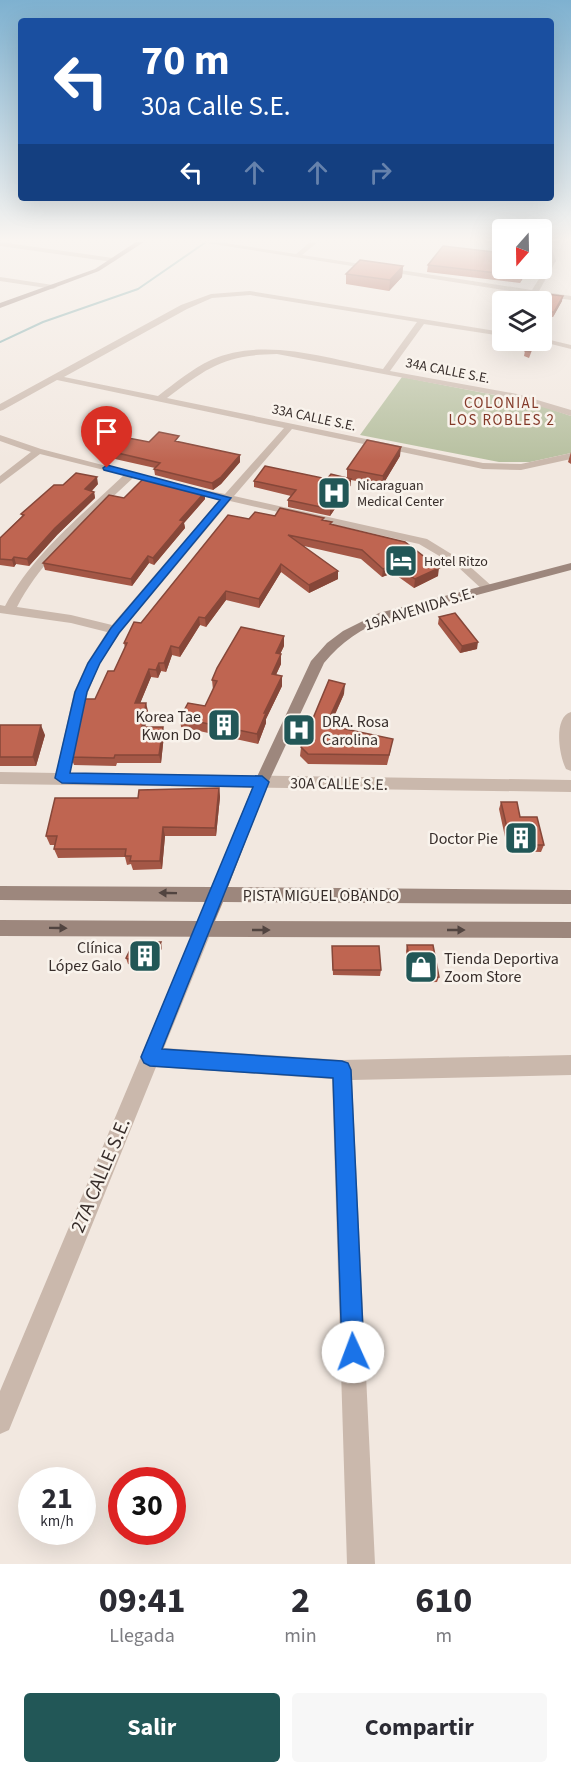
<!DOCTYPE html>
<html lang="es">
<head>
<meta charset="utf-8">
<style>
	:root { --surface:#fff; --page:#f7f7f7; --text:#2b2b33; --muted:#7c7c81; --accent:#225757 }
	body { margin:0; font-family:"Source Sans 3",sans-serif; background:var(--page); color:var(--text); height:100vh; display:flex; flex-direction:column; font-size:22px; white-space:nowrap }
	* { box-sizing:border-box; margin:0 }
	p { font-size:20px; color:var(--muted) }
	.icon { flex:none; width:33px; height:33px; fill:none; stroke:currentColor; stroke-width:2; stroke-linecap:round; stroke-linejoin:round }
	.map { position:relative; height:1564px; overflow:hidden }
	.details { display:flex; flex-direction:column; background:var(--surface); flex:1 }
	.details>* { flex:none }
	.top-card { position:absolute; left:18px; top:18px; width:536px; height:183px; border-radius:6px; box-shadow:0 6px 24px #0002; background:#1a4fa0; color:#fff; overflow:hidden }
	.needle { width:39px; rotate:200deg }
	.controls { position:absolute; left:492px; top:219px; display:grid; gap:12px }
	.controls a { display:grid; place-items:center; width:60px; height:60px; border-radius:6px; background:var(--surface); box-shadow:0 6px 24px #0002; font-size:30px }
	.speed { position:absolute; left:18px; top:1467px; display:flex; gap:12px; font-size:30px; font-weight:700; text-align:center }
	.speed>* { display:grid; place-content:center; width:78px; height:78px; border-radius:50%; background:var(--surface); box-shadow:0 6px 24px #0002; line-height:1 }
	.speed small { font-size:15px; font-weight:400 }
	.speed .limit { border:9px solid #d22; background:#fff; color:#111 }
	.pin { position:absolute; display:grid; place-items:center; width:51px; height:51px; color:#fff; margin:-62px -26px; border-radius:50% 50% 50% 0; rotate:-45deg; box-shadow:0 0 6px #0007 }
	.pin .icon { rotate:45deg }
	.me { position:absolute; width:66px; margin:-33px; rotate:358deg; stroke-linejoin:round; filter:drop-shadow(0 0 4px #0008) }
	.turn { display:flex; align-items:center; gap:21px; height:126px; padding:0 24px; font-size:27px }
	.turn .icon { width:78px; height:78px; stroke-width:2.5 }
	.turn b { display:block; font-size:42px; line-height:51px }
	.lanes { display:flex; align-items:center; height:57px; padding:0 24px; background:#0003; justify-content:center; gap:30px; direction:ltr }
	.lanes .off { opacity:.35 }
	.eta { display:flex; justify-content:space-evenly; align-items:center; height:102px; text-align:center }
	.eta b { font-size:36px; font-weight:700; line-height:42px }
	.button { display:flex; gap:12px; margin-top:auto; padding:12px 24px }
	.button a { flex:1; height:69px; border-radius:6px; background:var(--accent); color:#fff; font-size:24px; font-weight:700; line-height:69px; text-align:center }
	.button a+a { background:var(--page); color:var(--text) }
	.map>svg:first-child { display:block }
	.green { fill:#b7c0a0 }
	.lines { fill:none; stroke-linecap:round; stroke-linejoin:round }
	.stream { stroke:#80adad; stroke-width:2 }
	.street { fill:#cab8ac; fill-rule:evenodd }
	.secondary { fill:#9d877d; fill-rule:evenodd }
	.wall { fill:#a45746 }
	.shaded-wall { fill:#864739 }
	.building { fill:#bf6551; stroke:#864739; stroke-width:1.5 }
	.oneway { fill:#514440 }
	.route { fill:#1a73e8; stroke:#114b97; stroke-width:1.5 }
	.labels { text-anchor:middle; stroke-width:5; stroke-linejoin:round; paint-order:stroke }
	.far-street-label { font-size:14px; fill:#382e2b; stroke:#f9f3ec }
	.far-poi-label { font-size:14px; fill:#382e2b; stroke:#f9f3ec; text-anchor:start }
	.far-neighbourhood-label { font-size:15px; letter-spacing:1.5px; fill:#833928; stroke:#f9f3ec }
	.street-label { font-size:16px; fill:#382e2b; stroke:#f9f3ec }
	.poi-label { font-size:16px; fill:#382e2b; stroke:#f9f3ec; text-anchor:end }
	.near-street-label { font-size:20px; fill:#382e2b; stroke:#f9f3ec }
</style>
</head>
<body>
<div class="map">
<svg width="571" height="1564" viewBox="0 0 571 1564">
	<rect width="100%" height="100%" fill="#f2e8e0"/>
	<path class="green" d="M402,377L530,402L571,416V453L530,462H499L360,435Z"/>
	<g class="lines">
		<path class="stream" d="M0,342L43,322L138,289L206,242"/>
		<path class="street" d="M0,242L113,258L116,260L113,262L0,246Z
			M200,242H219L296,254L310,242H318L302,255L532,290L550,261L544,242H550L556,261L539,291L571,296V300L536,295L530,301L526,299L529,294Z
			M0,277L53,285L57,287L53,289L0,281Z
			M250,291L502,332V336L424,324L390,371L517,394L571,410V416L516,399L277,354C224,355 208,367 167,398L483,463L521,464L571,453V459L521,470L483,469L292,429L234,496L427,539L466,563L494,588L488,592L484,591L458,567L419,544L230,501L120,633L100,663L88,692L70,773L571,780V792L0,784V772L56,773L74,692L87,663L107,632L71,623L0,613V605L5,606C34,553 81,516 124,475L40,454L0,484V476L31,452L0,441V435L41,449L168,482L163,485L133,478C91,518 44,555 17,607L71,615L112,625L220,499L182,490V486L225,494L284,428L57,380L3,410L0,411V404L181,305L211,294ZM250,295L417,322L383,369C329,359 264,336 211,360C192,369 175,383 158,396L64,377L187,309L212,298Z
			M542,338L571,345V349L535,340H542Z
			M571,712V771L566,769C559,756 553,717 571,712Z
			M203,922L209,924L212,930L164,1048L342,1060L571,1055V1075L352,1080L375,1564H347L332,1079L156,1067L9,1430L0,1434V1391L194,930L197,924Z"/>
		<path class="secondary" d="M136,242H144L99,271L0,308V303L95,269Z
			M571,563V570L387,619C362,628 341,642 324,663L269,781L228,887L571,890V904L223,902L215,921L571,922V938L0,936V920L198,921L206,902L0,900V886L212,887L255,781L311,661L327,643L343,631L379,613Z"/>
	</g>
	<path class="wall" d="M428,265L502,268H529L520,283L427,272Z
		M403,266L402,277L389,291L346,284V274Z
		M562,301L553,317H548L542,302Z
		M527,340H536L529,358L524,356Z
		M149,442H180L240,455V462L221,484L213,490L155,475L154,469L155,468L106,457L105,450Z
		M571,452V464L568,462Z
		M400,456L382,486L351,480V485L330,516L288,507V500L291,496L254,487V481L327,479L347,478V469Z
		M98,484L92,491L94,492L95,498L57,535L29,566L16,564L14,567L0,565V538L22,516L21,514L63,485Z
		M205,492V499L184,523L185,528L154,565L149,563L132,586L45,570L43,563L124,498Z
		M275,516L323,520L438,576L414,588L393,573L382,577L361,559L304,546L338,579L309,593L281,572L259,608L226,600L206,627L200,625L180,657L172,655L166,672L161,671L158,678L151,677L140,703L148,711L145,727L164,735L161,763H117L116,766L74,765L71,757L95,699L114,671L125,648L124,643L141,623L249,519Z
		M439,617L477,649L460,653L438,624Z
		M284,646L280,654L281,664L276,675L282,686L266,719V723L258,744L181,727L180,718L205,706L213,690L212,680Z
		M344,694L330,726L391,749L387,765L308,764L300,756L301,747Z
		M0,725L45,735L36,766H0Z
		M219,788L220,797L216,836H165L162,869L133,870L131,864L127,865L125,857L58,858L54,849L55,845H50L46,836L138,798Z
		M501,802L520,817L544,845L541,852L508,851L499,809Z
		M407,945L439,977L437,982L410,983L406,951Z
		M332,946L381,970L380,976L333,975Z
		M162,948L151,972L128,964L126,958Z"/>
	<path class="shaded-wall" d="M403,266L402,277L389,291L390,280Z
		M526,268H529L520,283L522,276Z
		M563,296L562,301L553,317L554,312Z
		M401,447L400,456L382,486L383,476Z
		M240,455V462L221,484L213,490L212,483Z
		M97,477L98,484L86,496L85,489Z
		M351,479V485L330,516V509Z
		M94,492L95,498L57,535L29,566L27,559L55,528Z
		M205,492V499L184,523L185,528L154,565L153,558L180,520Z
		M148,556L149,563L132,586L131,579Z
		M14,557L16,564L14,567L12,560Z
		M281,564V572L259,608V599Z
		M394,565L393,573L382,577L383,569Z
		M439,568L438,576L414,588L415,579Z
		M338,571V579L309,593V585Z
		M226,591V600L206,627L205,618Z
		M199,617L200,625L180,657L179,648Z
		M284,636V646L276,663V653Z
		M478,642L477,649L460,653L462,646Z
		M171,646L172,655L166,672L164,663Z
		M281,654V664L272,683V674Z
		M159,663L161,671L158,678L156,670Z
		M149,669L151,677L137,711L135,703Z
		M282,676V686L266,719V723L258,744L257,734L264,713Z
		M345,684L344,694L326,734V725Z
		M146,703L148,711L144,735L142,727Z
		M41,725L45,735L36,766L33,757Z
		M163,727L164,735L161,763L159,755Z
		M219,788L220,797L216,836L215,828Z
		M163,827L165,836L162,869L160,861Z
		M161,942L162,948L151,972L149,966Z"/>
	<path class="building" d="M443,246L502,253V268H526L522,276L428,265Z
		M360,260L403,266L390,280L346,274Z
		M538,293L563,296L554,312H549L542,327V302H533Z
		M527,340H535L530,352L525,351Z
		M159,432L179,436L175,441L240,455L221,477L212,483L154,469L160,463L105,450L118,436L149,442Z
		M367,440L401,447L383,476L347,469Z
		M265,466L327,479L331,474L351,479L330,509L288,500L296,490L254,481Z
		M76,473L97,477L85,489L94,492L55,528L27,559L14,557L12,560L0,559V538L24,515L21,514L54,485H63Z
		M145,477L205,492L180,520L184,521L169,539L153,558L148,556L131,579L43,563L109,495L124,498Z
		M280,508L324,518L322,520L332,522L330,524L405,542L439,568L415,579L394,565L383,569L362,550L288,535L338,571L309,585L281,564L259,599L226,591L205,618L199,617L179,648L171,646L164,663H159L156,670L149,669L135,703H146L142,727H163L159,755H115L114,758L71,757L84,699H95L108,671H114L127,643H124L134,622L141,623L228,515L249,519L255,512L275,516Z
		M455,613L478,642L462,646L439,617Z
		M241,627L284,636L276,653L281,654L272,674L282,676L264,713H266L257,734L180,718L188,703L205,706L217,681L212,680L217,668Z
		M329,680L345,684L326,725L393,739L389,755L308,754L301,747Z
		M0,725H41L33,757H0Z
		M219,788L215,828L163,827L160,861H130L131,856H125L126,849H54L57,836H46L55,798H138L139,790Z
		M501,802H517L520,817H537L544,845H511Z
		M134,942H161L149,966L126,958Z
		M407,945H433L439,977L412,978Z
		M332,946H379L381,970H333Z"/>
	<defs><path id="oneway-solid" d="M-6-.8H1V-3.2L6.5 0L1 3.2V.8H-6Z" transform="scale(1.5)"/></defs>
	<g class="oneway">
		<use href="#oneway-solid" transform="translate(168 893) rotate(-179)"/>
		<use href="#oneway-solid" transform="translate(58 928) rotate(1)"/>
		<use href="#oneway-solid" transform="translate(261 930)"/>
		<use href="#oneway-solid" transform="translate(456 930)"/>
	</g>
	<linearGradient id="sky" x2="0" y2="1"><stop stop-color="#7eb1d0"/><stop offset="0.52" stop-color="#f9f5f1"/><stop offset="1" stop-color="#f9f5f1" stop-opacity="0"/></linearGradient>
	<rect width="571" height="461" fill="url(#sky)"/>
	<path class="route" d="M107,465L231,498L119,633L100,663L87,692L70,773L262,776L269,782L162,1049L342,1061L348,1063L351,1070L364,1352L361,1360L353,1363L345,1360L342,1352L333,1078L150,1066L144,1063L141,1057L253,787L62,783L55,778L75,692L88,663L111,628L220,500L104,470L103,468Z"/>
	<defs>
		<g id="hospital-square" transform="scale(1.725)"><rect x="-9" y="-9" width="18" height="18" rx="4" fill="#225757" stroke="#f9f3ec"/><path d="M-5-5h3v3.5h4V-5h3V5h-3V1.5h-4V5h-3Z" fill="#fff"/></g>
		<g id="hotel-square" transform="scale(1.725)"><rect x="-9" y="-9" width="18" height="18" rx="4" fill="#225757" stroke="#f9f3ec"/><path d="M-6-4.5h1.5V1H6V5H4.5V3h-9V5H-6ZM-4 0a1.8 1.8 0 1 1 3.6 0ZM.5 0V-2.5h3Q6-2.5 6 0Z" fill="#fff"/></g>
		<g id="building-square" transform="scale(1.725)"><rect x="-9" y="-9" width="18" height="18" rx="4" fill="#225757" stroke="#f9f3ec"/><path d="M-4-6H4V6H1V3H-1V6H-4ZM-2.5-4.3h1.7v1.8h-1.7ZM.8-4.3h1.7v1.8H.8ZM-2.5-1h1.7V.8h-1.7ZM.8-1h1.7V.8H.8Z" fill="#fff"/></g>
		<g id="shop-square" transform="scale(1.725)"><rect x="-9" y="-9" width="18" height="18" rx="4" fill="#225757" stroke="#f9f3ec"/><path d="M-5-2.5h2.3a2.7 3.5 0 0 1 5.4 0H5L5.5 6h-11ZM-1.5-2.5h3a1.5 2.3 0 0 0-3 0Z" fill="#fff"/></g>
	</defs>
	<g fill-rule="evenodd">
		<use href="#hospital-square" x="334" y="493"/>
		<use href="#hotel-square" x="401" y="561"/>
		<use href="#building-square" x="224" y="725"/>
		<use href="#hospital-square" x="299" y="730"/>
		<use href="#building-square" x="521" y="838"/>
		<use href="#building-square" x="145" y="956"/>
		<use href="#shop-square" x="421" y="967"/>
	</g>
	<g class="labels">
		<g class="far-street-label">
			<text transform="translate(448 370) rotate(11)" y="5">34A CALLE S.E.</text>
			<text transform="translate(314 417) rotate(12)" y="5">33A CALLE S.E.</text>
		</g>
		<g class="far-poi-label">
			<text x="357" y="490">Nicaraguan<tspan x="357" dy="16">Medical Center</tspan></text>
			<text x="424" y="566">Hotel Ritzo</text>
		</g>
		<g class="far-neighbourhood-label">
			<text x="502" y="408">COLONIAL<tspan x="502" dy="17">LOS ROBLES 2</tspan></text>
		</g>
		<g class="street-label">
			<text transform="translate(419 608) rotate(-17)" y="6">19A AVENIDA S.E.</text>
			<text transform="translate(339 783) rotate(1)" y="6">30A CALLE S.E.</text>
			<text x="321" y="901">PISTA MIGUEL OBANDO</text>
		</g>
		<g class="poi-label">
			<text x="201" y="722">Korea Tae<tspan x="201" dy="18">Kwon Do</tspan></text>
			<text x="322" y="727" text-anchor="start">DRA. Rosa<tspan x="322" dy="18">Carolina</tspan></text>
			<text x="498" y="844">Doctor Pie</text>
			<text x="122" y="953">Clínica<tspan x="122" dy="18">López Galo</tspan></text>
			<text x="444" y="964" text-anchor="start">Tienda Deportiva<tspan x="444" dy="18">Zoom Store</tspan></text>
		</g>
		<g class="near-street-label">
			<text transform="translate(100 1175) rotate(-67)" y="7">27A CALLE S.E.</text>
		</g>
	</g>
</svg>
<div class="controls">
<a><svg class="needle" viewBox="-14 -14 28 28"><path d="M0-13l5 13h-10z" fill="#e53935"/><path d="M0 13l5-13h-10z" fill="#7c7c81"/></svg></a>
<a><svg class="icon" aria-label="layers" viewBox="0 0 24 24"><path d="M12 4l9 5-9 5-9-5zM3 14l9 5 9-5"/></svg></a>
</div>
<div class="speed"><div>21<small>km/h</small></div><div class="limit">30</div></div>
<div class="pin" style="left:107px;top:468px;background:#d93025"><svg class="icon" aria-label="arrive" viewBox="0 0 24 24"><path d="M6 21V4h12l-3 4 3 4H6"/></svg></div>
<svg class="me" style="left:353px;top:1352px" viewBox="-20 -20 40 40"><circle r="19" fill="#fff"/><path d="M0-13L10 11 0 6-10 11z" fill="#1a73e8"/></svg>
<div class="top-card">
<div class="turn"><svg class="icon" aria-label="left" viewBox="0 0 24 24"><path d="M17 20v-9H6M10 6l-5 5 5 5"/></svg><div><b>70 m</b>30a Calle S.E.</div></div>
<div class="lanes"><svg class="icon" aria-label="left" viewBox="0 0 24 24"><path d="M17 20v-9H6M10 6l-5 5 5 5"/></svg><svg class="icon off" aria-label="ahead" viewBox="0 0 24 24"><path d="M12 20V5M6 11l6-6 6 6"/></svg><svg class="icon off" aria-label="ahead" viewBox="0 0 24 24"><path d="M12 20V5M6 11l6-6 6 6"/></svg><svg class="icon off" aria-label="right" viewBox="0 0 24 24"><path d="M7 20v-9h11M14 6l5 5-5 5"/></svg></div>
</div>
</div>
<section class="details">
<div class="eta">
<div><b>09:41</b><p>Llegada</p></div>
<div><b>2</b><p>min</p></div>
<div><b>610</b><p>m</p></div>
</div>
<div class="button"><a>Salir</a><a>Compartir</a></div>
</section>
</body>
</html>
